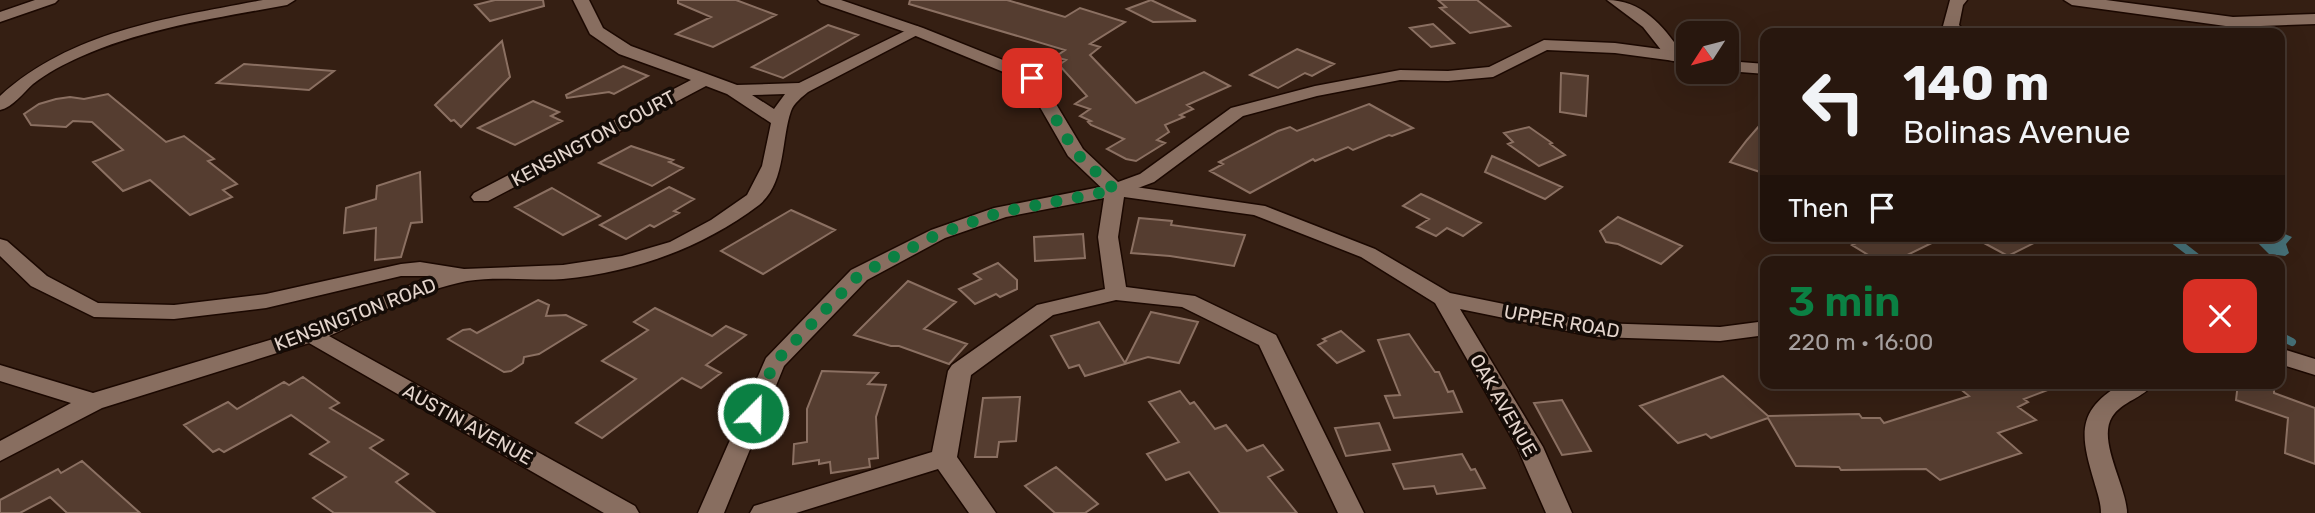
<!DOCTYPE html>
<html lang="en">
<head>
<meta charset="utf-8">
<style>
	:root { --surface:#28170e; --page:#34241c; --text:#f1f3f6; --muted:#a59f9e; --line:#44362e; --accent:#0b8043 }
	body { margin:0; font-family:Rubik,sans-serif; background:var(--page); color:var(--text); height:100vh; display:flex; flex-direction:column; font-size:26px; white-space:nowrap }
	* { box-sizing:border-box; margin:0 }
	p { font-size:23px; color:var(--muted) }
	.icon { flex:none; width:38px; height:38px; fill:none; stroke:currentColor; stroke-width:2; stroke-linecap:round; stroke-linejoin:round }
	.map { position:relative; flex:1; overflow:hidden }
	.sheet { position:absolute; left:1760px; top:256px; width:525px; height:133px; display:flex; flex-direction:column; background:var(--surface); border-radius:14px; box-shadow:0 7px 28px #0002,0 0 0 2px var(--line) }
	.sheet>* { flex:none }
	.banner { position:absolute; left:1760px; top:28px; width:525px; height:214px; border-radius:14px; box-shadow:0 7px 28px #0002,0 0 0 2px var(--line); background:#28170e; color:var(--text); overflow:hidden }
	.needle { width:46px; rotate:234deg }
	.tools { position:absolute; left:1676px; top:21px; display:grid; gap:14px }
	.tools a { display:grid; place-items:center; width:63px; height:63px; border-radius:14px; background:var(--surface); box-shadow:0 7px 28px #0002,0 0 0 2px var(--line); font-size:35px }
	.pin { position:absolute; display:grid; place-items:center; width:60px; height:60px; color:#fff; margin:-30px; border-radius:14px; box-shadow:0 4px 10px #0006 }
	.me { position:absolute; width:77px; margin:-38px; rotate:23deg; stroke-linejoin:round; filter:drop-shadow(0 0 5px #0008) }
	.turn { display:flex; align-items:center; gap:24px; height:147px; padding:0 28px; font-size:32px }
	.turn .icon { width:91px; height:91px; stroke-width:2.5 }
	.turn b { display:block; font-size:49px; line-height:60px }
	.then { display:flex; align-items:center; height:66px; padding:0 28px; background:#0003; gap:14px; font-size:26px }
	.round { display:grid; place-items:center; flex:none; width:74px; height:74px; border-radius:14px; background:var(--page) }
	.overview { display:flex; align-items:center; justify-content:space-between; height:119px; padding:0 28px }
	h1 { font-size:42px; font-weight:600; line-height:52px; color:var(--accent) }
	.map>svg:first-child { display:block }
	.water { fill:#477279 }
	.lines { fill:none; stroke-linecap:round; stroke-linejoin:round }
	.stream { stroke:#477279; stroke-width:8 }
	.building { fill:#553d30; stroke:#8b7062; stroke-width:2 }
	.street-casing { stroke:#1b0801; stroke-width:3 }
	.secondary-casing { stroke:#1b0801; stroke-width:3 }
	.street { fill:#886e60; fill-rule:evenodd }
	.secondary { fill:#886e60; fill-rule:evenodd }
	.route { stroke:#0b8043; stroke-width:12; stroke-dasharray:0 21.6 }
	.labels { text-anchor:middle; stroke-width:7; stroke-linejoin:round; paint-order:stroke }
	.street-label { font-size:19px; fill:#e4d5cd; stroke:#150c07 }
</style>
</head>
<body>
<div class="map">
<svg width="2315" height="513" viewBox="0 0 2315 513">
	<rect width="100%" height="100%" fill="#351f13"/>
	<path class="water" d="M2280,232L2292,237L2286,244L2289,253L2285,256L2269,254L2254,239L2256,236H2280Z"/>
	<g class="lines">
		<path class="stream" d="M2169,236L2196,257V261
			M2280,336L2292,342"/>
	</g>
	<path class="building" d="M495,0H543L544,6L490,21L475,5Z
		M678,0H736L776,15L713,47L676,34L711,17L678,3Z
		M910,0H1007L1065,17L1080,8L1125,22L1090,44L1100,47L1090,55L1136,103L1204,72L1230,86L1187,105L1193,109L1180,115L1184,117L1165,125L1169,132L1157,140L1165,143L1136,161L1126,159L1107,149L1124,139L1091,125L1088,122L1091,121L1080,116L1090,109L1075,104L1087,96L1059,65L1066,60L1055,57L1065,50L909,4Z
		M1151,0L1196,21L1153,22L1127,9Z
		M1438,0H1477L1510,26L1470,33L1440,8L1446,7Z
		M1433,24L1454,43L1431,47L1410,28Z
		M828,25L858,35L783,78L752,67Z
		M502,41L510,77L461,127L454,120L451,121L435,105Z
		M1297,49L1334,64L1312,76L1305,73L1278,88L1250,75Z
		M244,64L334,71L309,90L217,83Z
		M623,66L648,76L614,94L609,92L567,98L566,95Z
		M1561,73L1588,76L1586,116L1560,112Z
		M108,94L166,142L184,136L214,159L208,161L237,184L223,190L232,197L190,215L150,180L123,191L93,162L123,150L92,122L73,121L66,127L31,125L24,114L39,104L56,99L70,97L84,99Z
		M533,101L559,112L551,116L562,121L515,145L478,128Z
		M1369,104L1413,128L1392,136L1389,135L1353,150L1348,147L1315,161L1313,159L1250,193L1210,171L1223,164L1219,162L1278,131L1290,127L1297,131Z
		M1766,118V174L1730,162L1747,140Z
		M1529,127L1552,143L1550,144L1565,155L1539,166L1508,144L1513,142L1504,133Z
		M631,146L673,160L669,162L683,168L652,186L599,163Z
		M1492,156L1562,187L1545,199L1485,172Z
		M420,172L422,222L411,223L401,257L375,260L376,228L344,233L346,208L376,199L377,186Z
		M669,187L694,199L674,211L679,213L654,227L650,225L626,239L600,225Z
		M552,188L600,216L563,235L515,207Z
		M1421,194L1432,199L1481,223L1463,236L1447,228L1436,236L1417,227L1429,219L1403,206Z
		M791,210L835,230L763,274L721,251Z
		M1618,217L1682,246L1661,264L1618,244L1606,242L1600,231Z
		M1139,218L1172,221L1171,225L1245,235L1234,266L1170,256L1131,253Z
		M1083,234L1085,258L1035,261L1034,237Z
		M1871,236H1946L1895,261H1878L1852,245Z
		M1971,236H2048L2008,256Z
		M998,263L1017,280V289L1000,297L996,294L975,304L959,289L981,279L974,274Z
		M908,281L956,302L924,329L967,344L949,364L899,346H891L854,335Z
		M538,300L549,305L546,316L566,315L586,325L539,354L524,357L523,363L511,371L504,372L448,339L463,330L470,329L477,333Z
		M655,308L712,336L726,326L746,335L706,365L721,373L701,388L682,378L602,438L576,423L636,379L602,361L648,330L634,322Z
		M1151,312L1198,322L1179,363L1148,357L1085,376L1079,365L1069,368L1051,336L1099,322L1125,363Z
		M1341,331L1364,351L1337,363L1318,345L1326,341L1323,339Z
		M1409,334L1435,372H1439L1448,392L1453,391L1462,412L1394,418L1385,396L1400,395L1378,340Z
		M822,371L878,373L868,384L886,385L876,417L878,458L869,459L870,467L831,473L830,462L819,464V460L793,464L794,444L807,442V409Z
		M1723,376L1768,416L1859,414L1862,418H1880L1884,423L1969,396L1953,383H2060L2061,385L2024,399L2028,402L2018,407L2036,420L1998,433L2021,453L1940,480L1926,469L1841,470L1839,467L1796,466L1768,418L1711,438L1706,434L1678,443L1640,406Z
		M303,377L339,403L330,408L383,440L370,448L408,474L396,482L435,513H334L313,498L346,477L310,454L329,442L291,415L224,452L219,449L213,452L184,425L228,402L237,409L284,382L289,385Z
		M2238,383H2258L2274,389V393L2315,408V464L2285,453L2288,418L2236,400Z
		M1180,391L1190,404L1194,402L1215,429L1226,425L1247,451L1263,445L1283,470L1268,477L1297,513H1220L1189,472L1166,480L1147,454L1179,442L1149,402Z
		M1020,397L1016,441L999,442L997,457H975L983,398Z
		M1562,400L1591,451L1562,455L1534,403Z
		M1379,423L1390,450L1346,456L1335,428Z
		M1462,454L1471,470L1475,469L1485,488L1437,494L1434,486L1404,489L1393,464Z
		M82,461L140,513H67L50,497L20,513H0V500L58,469L61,473Z
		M1056,467L1098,504L1085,513H1055L1025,486Z"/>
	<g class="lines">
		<g class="street-casing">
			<path id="street" d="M35,0H58L55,3L0,22V12Z
				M263,0H295L287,5C217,18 145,28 80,57C64,64 47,73 33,84C23,93 13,107 0,110V96C73,30 170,18 263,0Z
				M573,0H589L603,28L631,46L737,85L799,83L911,28L917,26L925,31L808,92C802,97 794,103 791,111C781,139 786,183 759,205C702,248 634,272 563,279C532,281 498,276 467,281C419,290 374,316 329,336L635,506L639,513H604L309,343L102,408L0,461V441L71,403L0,381V365L93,393L303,330L432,276H401L266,308L174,319L94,317L31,286L0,256V239L7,241L47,276L98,303L174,305L266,294L401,264L420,262L464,269L563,265L622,256L670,242L711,220L747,195L762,166L771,123L727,94L706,86L488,201H474L471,197L474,193L691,80L619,54L590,34ZM785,94L774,109L752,95Z
				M1607,0C1641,0 1663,25 1681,52L1689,54V64L1669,60L1643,27Z
				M1950,0H1967L1963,5L1959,25L1966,33H1949L1943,26Z
				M2064,0H2106L2233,17L2315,14V24L2233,27L2072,5Z
				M1727,61L1766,64V74L1727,71Z
				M1115,184L1265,206L1375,249L1450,293L1597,323L1720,327L1766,321V335L1720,341L1597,337L1460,309L1543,447L1572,513H1546L1517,447L1435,303L1361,257L1254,215L1124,197L1118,237L1126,287L1195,296L1276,335L1364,513H1338L1259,345L1182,307L1116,300L1053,315L971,375L957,457L996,513H969L938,469L796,513H750L754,506L932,452L948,371L952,365L1037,305L1105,289L1098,237L1104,198L1006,217L945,238L867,280L784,366L724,513H698L766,358L851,270L931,230L994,208Z
				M2280,348L2315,359V375L2280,364Z
				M2123,383H2154C2144,398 2122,401 2112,417C2097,441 2127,487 2127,513H2101C2101,502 2097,492 2094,481C2080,434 2076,410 2123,383Z"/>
		</g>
		<g class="secondary-casing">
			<path id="secondary" d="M818,0H841L923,28L1038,74L1083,149L1118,182L1140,174L1231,108L1315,86L1400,70L1448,71L1489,67L1544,40L1615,43L1675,51L1683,56L1675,61L1615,53L1547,50L1493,77L1448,81L1400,80L1317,96L1243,116L1154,182L1122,194H1108L1068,156L1025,81L911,34L821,3Z"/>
		</g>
		<use href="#street" class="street"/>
		<use href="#secondary" class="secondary"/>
	</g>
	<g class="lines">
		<path class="route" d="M753,413L774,363L859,275L938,234L1001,212L1115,190L1075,152L1032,78"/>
	</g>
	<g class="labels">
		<g class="street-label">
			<text transform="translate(593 138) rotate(-28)" y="7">KENSINGTON COURT</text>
			<text transform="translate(355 314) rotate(-21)" y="7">KENSINGTON ROAD</text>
			<text transform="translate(1562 321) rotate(10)" y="7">UPPER ROAD</text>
			<text transform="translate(1504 405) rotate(60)" y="7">OAK AVENUE</text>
			<text transform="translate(468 424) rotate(29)" y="7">AUSTIN AVENUE</text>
		</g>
	</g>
</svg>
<div class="tools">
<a><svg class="needle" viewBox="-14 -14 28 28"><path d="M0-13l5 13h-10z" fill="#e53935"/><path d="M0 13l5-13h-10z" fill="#a59f9e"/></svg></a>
</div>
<div class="pin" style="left:1032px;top:78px;background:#d93025"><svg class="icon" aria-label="arrive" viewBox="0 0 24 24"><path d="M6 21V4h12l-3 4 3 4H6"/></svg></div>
<svg class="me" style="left:753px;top:413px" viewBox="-20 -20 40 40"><circle r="17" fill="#0b8043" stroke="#fff" stroke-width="3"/><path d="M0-11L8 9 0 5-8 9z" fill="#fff"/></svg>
<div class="banner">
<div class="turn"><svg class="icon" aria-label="left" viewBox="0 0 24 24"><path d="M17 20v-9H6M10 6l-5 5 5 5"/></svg><div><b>140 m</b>Bolinas Avenue</div></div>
<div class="then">Then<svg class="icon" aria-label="arrive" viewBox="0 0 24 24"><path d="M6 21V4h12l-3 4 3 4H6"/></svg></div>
</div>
<section class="sheet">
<div class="overview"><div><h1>3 min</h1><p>220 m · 16:00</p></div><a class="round" style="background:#d93025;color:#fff"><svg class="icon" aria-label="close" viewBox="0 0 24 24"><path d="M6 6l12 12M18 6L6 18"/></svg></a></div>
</section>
</div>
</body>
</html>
